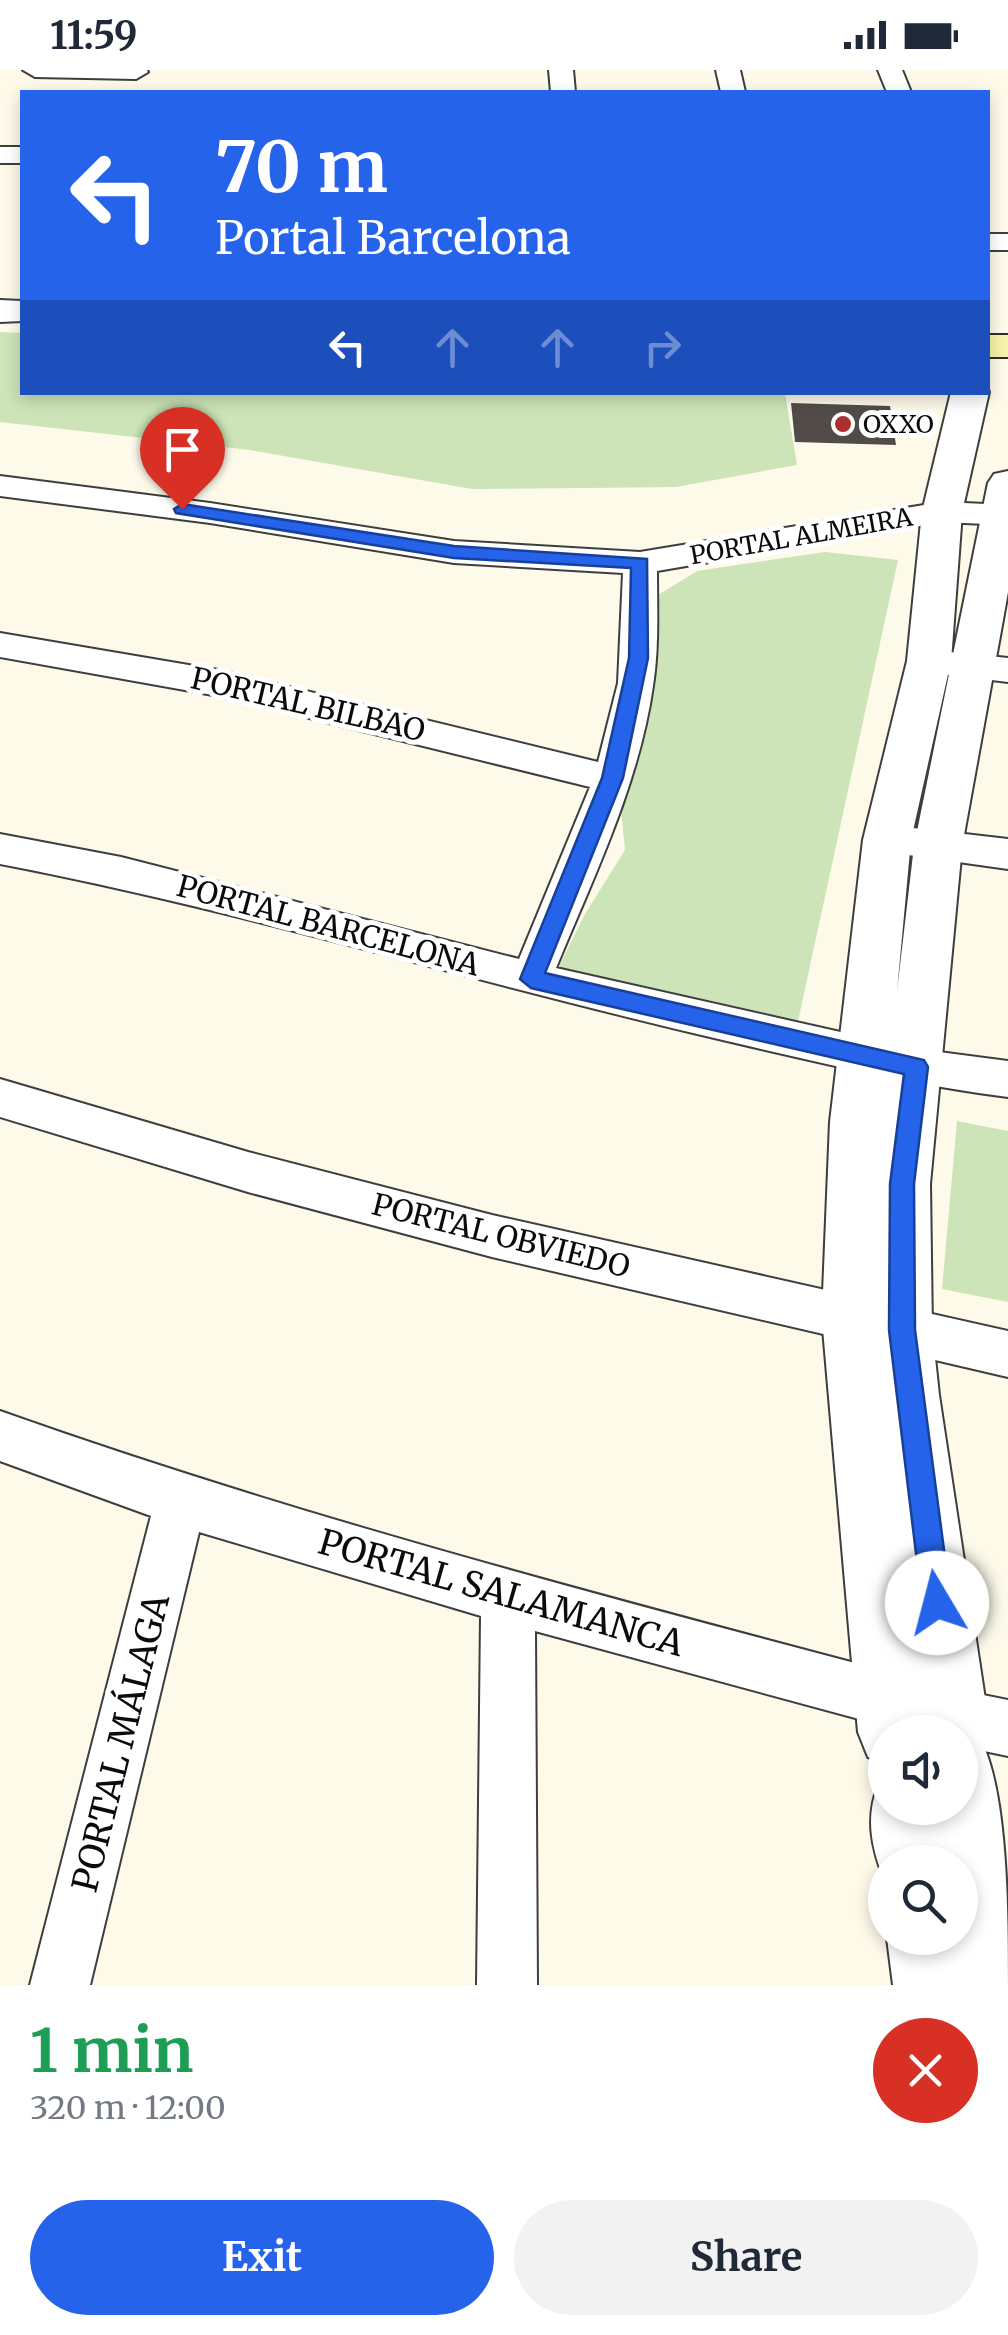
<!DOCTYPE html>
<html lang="en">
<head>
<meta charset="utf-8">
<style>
	:root { --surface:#fff; --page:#f2f2f3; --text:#1f2937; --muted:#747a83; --accent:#2563eb }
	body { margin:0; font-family:Merriweather,serif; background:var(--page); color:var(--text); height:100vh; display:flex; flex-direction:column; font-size:38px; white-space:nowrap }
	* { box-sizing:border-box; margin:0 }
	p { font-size:32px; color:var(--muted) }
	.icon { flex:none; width:55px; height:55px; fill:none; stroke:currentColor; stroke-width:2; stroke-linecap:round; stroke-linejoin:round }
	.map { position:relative; height:1915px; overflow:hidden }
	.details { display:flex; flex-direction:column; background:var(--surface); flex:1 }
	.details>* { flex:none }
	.guide { position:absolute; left:20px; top:20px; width:970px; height:305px; border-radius:0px; box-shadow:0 5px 15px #0003; background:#2563eb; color:#fff; overflow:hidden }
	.fabs { position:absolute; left:868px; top:1645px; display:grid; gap:20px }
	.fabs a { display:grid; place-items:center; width:110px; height:110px; border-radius:50%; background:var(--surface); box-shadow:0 5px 15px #0003; font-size:50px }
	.pin { position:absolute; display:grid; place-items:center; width:85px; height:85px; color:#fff; margin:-102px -42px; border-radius:50% 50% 50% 0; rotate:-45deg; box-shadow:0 0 10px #0007 }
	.pin .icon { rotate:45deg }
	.me { position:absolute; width:110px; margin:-55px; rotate:352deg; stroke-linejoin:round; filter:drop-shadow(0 0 8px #0008) }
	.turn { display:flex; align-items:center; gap:35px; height:210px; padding:0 30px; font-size:45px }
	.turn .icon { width:130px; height:130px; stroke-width:2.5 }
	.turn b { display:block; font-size:70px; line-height:85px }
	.lanes { display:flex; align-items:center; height:95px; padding:0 30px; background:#0003; justify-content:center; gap:50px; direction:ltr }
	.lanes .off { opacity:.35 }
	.round { display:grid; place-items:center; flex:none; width:105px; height:105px; border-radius:52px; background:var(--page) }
	.overview { display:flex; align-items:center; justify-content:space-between; height:170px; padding:0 30px }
	h1 { font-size:60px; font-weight:700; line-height:75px; color:#1e9e55 }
	.button { display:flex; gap:20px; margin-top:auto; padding:20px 30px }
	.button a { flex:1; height:115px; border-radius:60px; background:var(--accent); color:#fff; font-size:40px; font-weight:700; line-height:115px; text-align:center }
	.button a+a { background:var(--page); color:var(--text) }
	.status { display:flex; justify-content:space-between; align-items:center; height:70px; padding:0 50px; background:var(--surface); direction:ltr }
	.status svg { height:28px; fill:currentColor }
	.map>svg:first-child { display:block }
	.green { fill:#cce4b7 }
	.building { fill:#524c48 }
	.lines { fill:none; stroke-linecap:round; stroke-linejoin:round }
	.minor-casing { stroke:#3e3e3e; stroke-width:4 }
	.tertiary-casing { stroke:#3e3e3e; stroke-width:4 }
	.secondary-casing { stroke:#2d2d2d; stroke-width:4 }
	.minor { fill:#fff; fill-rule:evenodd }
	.tertiary { fill:#fff; fill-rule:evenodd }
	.secondary { fill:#f8f3aa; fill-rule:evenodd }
	.route { fill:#2563eb; stroke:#184099; stroke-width:2.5 }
	.poi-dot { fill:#ad3030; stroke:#fff; stroke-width:4 }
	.labels { text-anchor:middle; stroke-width:10; stroke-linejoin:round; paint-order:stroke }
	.far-poi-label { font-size:25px; fill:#0b0b0b; stroke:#fff; text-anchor:start }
	.far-street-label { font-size:25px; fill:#0b0b0b; stroke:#fff }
	.street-label { font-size:30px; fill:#0b0b0b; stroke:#fff }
	.near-street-label { font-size:35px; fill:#0b0b0b; stroke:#fff }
</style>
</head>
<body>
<div class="status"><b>11:59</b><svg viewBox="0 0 49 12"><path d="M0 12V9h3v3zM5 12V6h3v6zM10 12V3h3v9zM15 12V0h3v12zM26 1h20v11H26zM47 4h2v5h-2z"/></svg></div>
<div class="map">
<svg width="1008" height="1915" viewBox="0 0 1008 1915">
	<rect width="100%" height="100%" fill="#fdfaea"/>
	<path class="green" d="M0,262L22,263V322L785,323L797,395L676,417L472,419L250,380L0,352Z
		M825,482L898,490L798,951L557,900L585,844L625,780L620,729L650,530L697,501Z
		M957,1051L1008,1061V1232L942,1219Z"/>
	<path class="building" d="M791,333L890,336L896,375L795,372Z"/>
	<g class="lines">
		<g class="minor-casing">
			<path id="minor" d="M23,0H147L148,2L136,9L35,7Z
				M549,0H573L575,22H551Z
				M716,0H740L745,22H721Z
				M878,0H902L911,22H887Z
				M0,77H22V93H0Z
				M988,164H1008V180H988Z
				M0,406L210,433L454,471L640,482L942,432L1008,435V455L942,452L657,501C657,539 659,578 653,616C639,714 594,806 556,898L916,979L1008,991V1027C913,1015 820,993 727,971C484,915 245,841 0,794V764L121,787L519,889L590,717L224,627L0,587V563L224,601L598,692L618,613L623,503L454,493L210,453L0,426Z
				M939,581L1008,588V612L926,602L921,593L926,584Z
				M887,755L1008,769V799L873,780L868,770L873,760Z
				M0,1009L248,1082L492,1145L1008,1261V1307L492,1187L248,1122L0,1047Z
				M0,1341C312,1452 633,1534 953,1619L1008,1630V1686L960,1676V1662H907L535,1561L537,1915H477L481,1546L199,1462L90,1915H30L151,1446L0,1391Z"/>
		</g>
		<g class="tertiary-casing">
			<path id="tertiary" d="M0,230L22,231V251L0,252Z
				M988,320L989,322L962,442L951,591L911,770L897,921L914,776L988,413L994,404L1008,401V522L962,776L930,1114L932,1260L939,1325L990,1662L984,1677C1008,1733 1008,1849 1008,1915H893L887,1868H960V1792H885V1812C871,1777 865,1747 879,1713L885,1710V1738H960V1662H885V1693L868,1687L858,1662L822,1247L830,1052L863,770L907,591L922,442L951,322Z"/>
		</g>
		<g class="secondary-casing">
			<path id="secondary" d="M988,265H1008V287H988Z"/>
		</g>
		<use href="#minor" class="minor"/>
		<use href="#tertiary" class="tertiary"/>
		<use href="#secondary" class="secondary"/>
	</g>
	<path class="route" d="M182,434L454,476L647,489L648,588L623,708L545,903L924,990L928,997L914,1114L915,1260L951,1533L947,1543L937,1547L927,1543L922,1533L889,1260L890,1114L904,1004L531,918L520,909L602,708L629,588L631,498L454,488L176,443L174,439Z"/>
	<circle class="poi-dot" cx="843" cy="354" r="10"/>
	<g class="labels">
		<g class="far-poi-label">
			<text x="863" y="363">OXXO</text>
		</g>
		<g class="far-street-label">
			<text transform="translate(801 466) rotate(-10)" y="9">PORTAL ALMEIRA</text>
		</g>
		<g class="street-label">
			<text transform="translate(308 635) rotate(13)" y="10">PORTAL BILBAO</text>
			<text transform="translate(328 856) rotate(15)" y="10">PORTAL BARCELONA</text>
			<text transform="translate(501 1166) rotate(14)" y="10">PORTAL OBVIEDO</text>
		</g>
		<g class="near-street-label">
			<text transform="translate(501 1523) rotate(16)" y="12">PORTAL SALAMANCA</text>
			<text transform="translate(121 1673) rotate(-76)" y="12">PORTAL MÁLAGA</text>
		</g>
	</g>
</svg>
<div class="fabs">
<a><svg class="icon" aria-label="sound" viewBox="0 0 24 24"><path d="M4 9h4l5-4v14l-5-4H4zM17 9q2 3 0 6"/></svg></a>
<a><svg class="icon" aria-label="search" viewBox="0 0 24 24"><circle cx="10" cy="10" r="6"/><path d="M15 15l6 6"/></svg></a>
</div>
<div class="pin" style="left:182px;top:439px;background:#d93025"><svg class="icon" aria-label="arrive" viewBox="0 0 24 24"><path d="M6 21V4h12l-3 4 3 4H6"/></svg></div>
<svg class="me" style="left:937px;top:1533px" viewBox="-20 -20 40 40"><circle r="19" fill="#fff"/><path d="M0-13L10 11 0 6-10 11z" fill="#2563eb"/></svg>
<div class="guide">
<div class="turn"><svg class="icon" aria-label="left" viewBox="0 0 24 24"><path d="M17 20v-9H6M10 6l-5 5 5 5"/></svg><div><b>70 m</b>Portal Barcelona</div></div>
<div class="lanes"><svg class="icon" aria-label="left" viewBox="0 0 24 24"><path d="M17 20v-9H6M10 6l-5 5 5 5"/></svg><svg class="icon off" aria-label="ahead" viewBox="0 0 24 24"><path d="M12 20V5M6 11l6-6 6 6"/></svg><svg class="icon off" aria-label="ahead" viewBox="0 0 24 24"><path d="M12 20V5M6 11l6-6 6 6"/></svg><svg class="icon off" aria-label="right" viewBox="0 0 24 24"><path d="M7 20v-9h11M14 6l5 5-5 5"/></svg></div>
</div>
</div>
<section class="details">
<div class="overview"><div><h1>1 min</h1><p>320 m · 12:00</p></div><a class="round" style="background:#d93025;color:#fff"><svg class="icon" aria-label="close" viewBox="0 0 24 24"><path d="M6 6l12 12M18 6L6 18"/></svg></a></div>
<div class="button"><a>Exit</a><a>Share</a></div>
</section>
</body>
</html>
